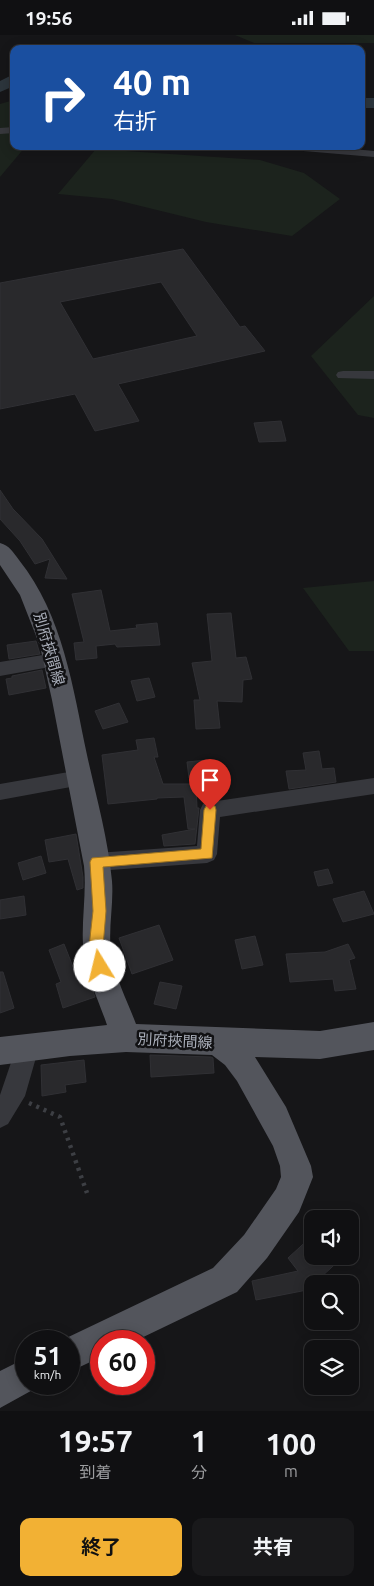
<!DOCTYPE html>
<html lang="ja">
<head>
<meta charset="utf-8">
<style>
	:root { --surface:#101012; --page:#19191b; --text:#f1f3f6; --muted:#9c9d9f; --line:#303032; --accent:#f2b134 }
	body { margin:0; font-family:Ubuntu,"Noto Sans JP",sans-serif; background:var(--page); color:var(--text); height:100vh; display:flex; flex-direction:column; font-size:19px; white-space:nowrap }
	* { box-sizing:border-box; margin:0 }
	p { font-size:16px; color:var(--muted) }
	.icon { flex:none; width:28px; height:28px; fill:none; stroke:currentColor; stroke-width:2; stroke-linecap:round; stroke-linejoin:round }
	.map { position:relative; height:1376px; overflow:hidden }
	.drawer { display:flex; flex-direction:column; background:var(--surface); flex:1 }
	.drawer>* { flex:none }
	.hud { position:absolute; left:10px; top:10px; width:355px; height:105px; border-radius:10px; box-shadow:0 2px 12px #0003,0 0 0 1px var(--line); background:#1a4fa0; color:#fff; overflow:hidden }
	.buttons { position:absolute; left:304px; top:1175px; display:grid; gap:10px }
	.buttons a { display:grid; place-items:center; width:55px; height:55px; border-radius:10px; background:var(--surface); box-shadow:0 2px 12px #0003,0 0 0 1px var(--line); font-size:25px }
	.speed { position:absolute; left:15px; top:1295px; display:flex; gap:10px; font-size:25px; font-weight:700; text-align:center }
	.speed>* { display:grid; place-content:center; width:65px; height:65px; border-radius:50%; background:var(--surface); box-shadow:0 2px 12px #0003,0 0 0 1px var(--line); line-height:1 }
	.speed small { font-size:12px; font-weight:400 }
	.speed .limit { border:8px solid #d22; background:#fff; color:#111 }
	.pin { position:absolute; display:grid; place-items:center; width:42px; height:42px; color:#fff; margin:-51px -21px; border-radius:50% 50% 50% 0; rotate:-45deg; box-shadow:0 0 5px #0007 }
	.pin .icon { rotate:45deg }
	.me { position:absolute; width:55px; margin:-28px; rotate:351deg; stroke-linejoin:round; filter:drop-shadow(0 0 4px #0008) }
	.turn { display:flex; align-items:center; gap:18px; height:105px; padding:0 20px; font-size:22px }
	.turn .icon { width:65px; height:65px; stroke-width:2.5 }
	.turn b { display:block; font-size:35px; line-height:42px }
	.eta { display:flex; justify-content:space-evenly; align-items:center; height:85px; text-align:center }
	.eta b { font-size:30px; font-weight:700; line-height:35px }
	.action { display:flex; gap:10px; margin-top:auto; padding:10px 20px }
	.action a { flex:1; height:58px; border-radius:10px; background:var(--accent); color:#111; font-size:20px; font-weight:700; line-height:58px; text-align:center }
	.action a+a { background:var(--page); color:var(--text) }
	.status { display:flex; justify-content:space-between; align-items:center; height:35px; padding:0 25px; background:var(--surface); direction:ltr }
	.status svg { height:14px; fill:currentColor }
	.map>svg:first-child { display:block }
	.green { fill:#1c231d }
	.lines { fill:none; stroke-linecap:round; stroke-linejoin:round }
	.river { fill:#2c353c; fill-rule:evenodd }
	.building { fill:#29292c; stroke:#303034; fill-rule:evenodd }
	.path { stroke:#3d3f44; stroke-width:4.5; stroke-dasharray:3 5; stroke-linecap:butt }
	.minor { fill:#37383d; fill-rule:evenodd }
	.major { fill:#53555c; fill-rule:evenodd }
	.route { fill:#f2b134; stroke:#9d7322 }
	.labels { text-anchor:middle; stroke-width:5; stroke-linejoin:round; paint-order:stroke }
	.street-label { font-size:15px; fill:#a8adb8; stroke:#111113 }
</style>
</head>
<body>
<div class="status"><b>19:56</b><svg viewBox="0 0 49 12"><path d="M0 12V9h3v3zM5 12V6h3v6zM10 12V3h3v9zM15 12V0h3v12zM26 1h20v11H26zM47 4h2v5h-2z"/></svg></div>
<div class="map">
<svg width="374" height="1376" viewBox="0 0 374 1376">
	<rect width="100%" height="100%" fill="#161618"/>
	<path class="green" d="M235,0H374V8H254Z
		M14,65V111H26L0,142V69Z
		M96,114L260,125L304,138L340,164L292,201L206,187L112,164L58,159Z
		M374,261V383L358,380L311,321Z
		M374,546V616H349L303,553Z"/>
	<g class="lines">
		<path class="river" d="M14,39V51L0,57V46Z
			M361,63H374V73H361Z"/>
	</g>
	<path class="building" d="M183,214L240,292L245,291L265,316L118,349L139,386L95,396L75,359L0,374V248ZM161,247L197,301L93,324L60,267Z
		M281,386L286,406L259,407L254,388Z
		M0,455L13,474L42,504L67,544L45,543L50,524L35,529L20,506L0,484Z
		M101,555L110,596L137,593L136,590L157,588L160,610L117,612L115,609L96,611L97,623L76,625L74,608L84,607L72,559Z
		M231,578L236,623L246,622L252,644L243,645L242,667L217,666L220,693L196,694L194,665H200L192,628L212,626L207,579Z
		M36,606L40,619L9,624L7,610Z
		M42,635L46,653L9,660L6,644L12,643V641Z
		M149,643L155,662L137,666L131,646Z
		M119,668L128,687L103,694L95,676Z
		M154,703L158,722H154L163,749H196L197,773H199L195,809L164,811L162,800L195,794H188L184,762L157,763V764L108,769L102,720L138,715L136,705Z
		M319,716L322,734L334,733L336,747L289,754L286,736L306,735L303,718Z
		M207,725L209,741L189,743L187,727Z
		M76,799L83,842V853L77,855L68,824L49,827L45,805Z
		M41,821L46,838L23,845L18,828Z
		M328,834L333,848L318,851L314,837Z
		M364,856L374,879L343,887L333,864Z
		M24,861L26,880L0,884V865Z
		M159,890L173,925L132,939L119,903Z
		M255,901L263,930L242,934L235,905Z
		M64,909L77,942L87,939L95,962L63,973L56,949L61,947L49,915Z
		M348,909L355,923L349,925L356,954L335,956L333,944L290,947L286,919L325,917Z
		M0,937H3L14,973L0,978Z
		M160,947L182,951L176,974L154,969Z
		M150,1020L211,1022L213,1023L214,1038L151,1042Z
		M84,1025L86,1047L65,1050L66,1057L42,1061L41,1030Z
		M312,1201V1221H344L307,1255L256,1265L252,1246L298,1236L288,1223Z"/>
	<g class="lines">
		<path class="path" d="M29,1068L60,1082L87,1158"/>
		<path class="minor" d="M14,92V98L0,99V93Z
			M173,111H223L218,114H178Z
			M275,111H322L374,116V122L280,114Z
			M343,336H374V344L338,343L336,340L338,337Z
			M55,618L61,620L64,625L61,630L0,641V627Z
			M80,735L87,737L90,743L87,749L0,765V749Z
			M374,743V759L220,782L217,819L214,825L207,828L96,836L89,833L86,827L89,821L96,818L197,811L200,775L203,769L210,767Z
			M27,1001L35,1004L39,1012L25,1061L8,1089L0,1093V1060L19,1004Z"/>
		<path class="major" d="M0,508C10,511 13,517 19,525C63,580 73,653 87,720C96,761 108,803 112,846C114,871 107,897 112,922C116,944 128,968 136,989L320,996L374,987V1015L320,1024L255,1022L286,1072L311,1131L313,1142L299,1177L267,1223L237,1257L135,1306H101V1322L69,1337V1306H60L213,1233L244,1200L276,1154L281,1142L280,1131L273,1111L237,1046L225,1030L212,1020L126,1017L70,1021L0,1030V1002L107,990C100,969 87,942 84,920C80,891 87,861 84,831L52,665L40,611L20,560L0,530Z
			M26,1323V1349H40L38,1352L0,1373V1336Z"/>
	</g>
	<path class="route" d="M210,770L215,771L216,775L212,823L103,832L106,876L103,912L107,931L105,935L100,937L96,935L89,912L93,876L90,827L92,823L201,814L204,775L206,771Z"/>
	<g class="labels">
		<g class="street-label">
			<text transform="translate(49 614) rotate(74)" y="5">別府挾間線</text>
			<text transform="translate(175 1006) rotate(3)" y="5">別府挾間線</text>
		</g>
	</g>
</svg>
<div class="buttons">
<a><svg class="icon" aria-label="sound" viewBox="0 0 24 24"><path d="M4 9h4l5-4v14l-5-4H4zM17 9q2 3 0 6"/></svg></a>
<a><svg class="icon" aria-label="search" viewBox="0 0 24 24"><circle cx="10" cy="10" r="6"/><path d="M15 15l6 6"/></svg></a>
<a><svg class="icon" aria-label="layers" viewBox="0 0 24 24"><path d="M12 4l9 5-9 5-9-5zM3 14l9 5 9-5"/></svg></a>
</div>
<div class="speed"><div>51<small>km/h</small></div><div class="limit">60</div></div>
<div class="pin" style="left:210px;top:775px;background:#d93025"><svg class="icon" aria-label="arrive" viewBox="0 0 24 24"><path d="M6 21V4h12l-3 4 3 4H6"/></svg></div>
<svg class="me" style="left:100px;top:931px" viewBox="-20 -20 40 40"><circle r="19" fill="#fff"/><path d="M0-13L10 11 0 6-10 11z" fill="#f2b134"/></svg>
<div class="hud">
<div class="turn"><svg class="icon" aria-label="right" viewBox="0 0 24 24"><path d="M7 20v-9h11M14 6l5 5-5 5"/></svg><div><b>40 m</b>右折</div></div>
</div>
</div>
<section class="drawer">
<div class="eta">
<div><b>19:57</b><p>到着</p></div>
<div><b>1</b><p>分</p></div>
<div><b>100</b><p>m</p></div>
</div>
<div class="action"><a>終了</a><a>共有</a></div>
</section>
</body>
</html>
